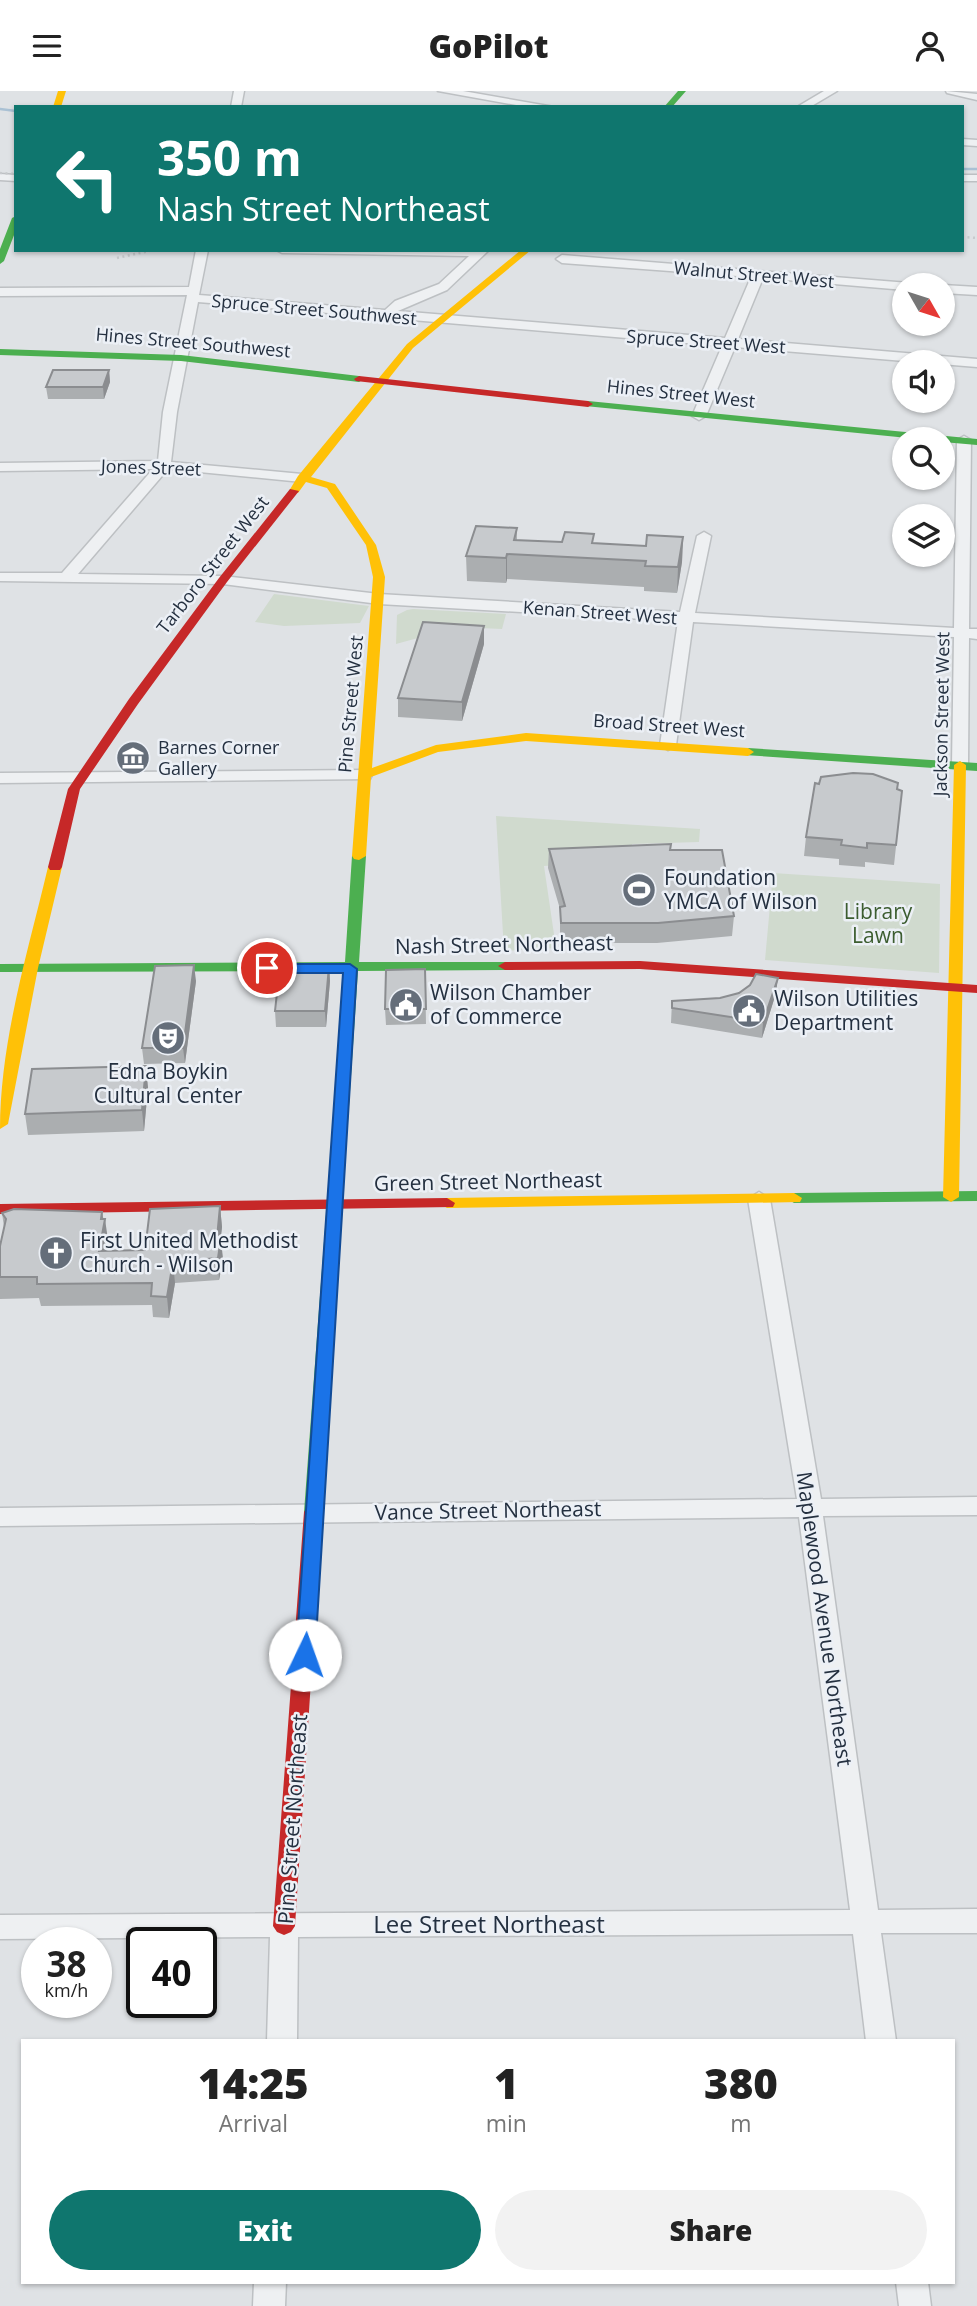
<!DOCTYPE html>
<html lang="en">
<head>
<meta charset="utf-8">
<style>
	:root { --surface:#fff; --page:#f2f2f2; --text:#222; --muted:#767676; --accent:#0f766e }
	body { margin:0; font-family:"Open Sans",sans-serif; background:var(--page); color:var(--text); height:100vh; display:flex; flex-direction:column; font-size:26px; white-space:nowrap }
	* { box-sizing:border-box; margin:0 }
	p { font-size:23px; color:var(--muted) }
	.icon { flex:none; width:38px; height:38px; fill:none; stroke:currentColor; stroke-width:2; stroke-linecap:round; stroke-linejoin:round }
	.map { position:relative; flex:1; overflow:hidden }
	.drawer { position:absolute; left:21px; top:1948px; width:934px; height:245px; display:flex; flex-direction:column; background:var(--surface); border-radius:0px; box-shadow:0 2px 5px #0004 }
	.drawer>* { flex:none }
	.guide { position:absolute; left:14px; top:14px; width:950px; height:147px; border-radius:0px; box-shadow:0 2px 5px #0004; background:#0f766e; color:#fff; overflow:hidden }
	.needle { width:46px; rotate:129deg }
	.tools { position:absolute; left:892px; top:182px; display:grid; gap:14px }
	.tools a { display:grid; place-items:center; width:63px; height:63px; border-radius:50%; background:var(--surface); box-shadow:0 2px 5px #0004; font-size:35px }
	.speed { position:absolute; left:21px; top:1836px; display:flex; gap:14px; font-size:35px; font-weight:700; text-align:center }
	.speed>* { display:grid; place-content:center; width:91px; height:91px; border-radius:50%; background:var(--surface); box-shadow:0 2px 5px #0004; line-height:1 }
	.speed small { font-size:18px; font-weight:400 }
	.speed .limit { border:4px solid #111; border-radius:10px; background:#fff; color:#111 }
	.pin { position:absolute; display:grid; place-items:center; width:60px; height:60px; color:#fff; margin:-30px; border:4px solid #fff; border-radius:50%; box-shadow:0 2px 7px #0007 }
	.me { position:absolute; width:77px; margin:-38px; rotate:3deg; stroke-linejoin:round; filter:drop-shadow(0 0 5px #0008) }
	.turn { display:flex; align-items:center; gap:24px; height:147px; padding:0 28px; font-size:32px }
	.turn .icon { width:91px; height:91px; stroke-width:2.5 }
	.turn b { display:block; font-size:49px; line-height:60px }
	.eta { display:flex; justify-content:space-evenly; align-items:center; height:119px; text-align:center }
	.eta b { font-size:42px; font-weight:800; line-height:49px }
	.cta { display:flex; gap:14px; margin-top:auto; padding:14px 28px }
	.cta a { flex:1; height:80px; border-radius:42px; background:var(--accent); color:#fff; font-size:28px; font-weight:800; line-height:80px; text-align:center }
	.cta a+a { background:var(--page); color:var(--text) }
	header { display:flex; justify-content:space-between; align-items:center; height:91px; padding:0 28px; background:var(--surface); font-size:32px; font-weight:800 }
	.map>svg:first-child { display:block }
	.green { fill:#d0dace }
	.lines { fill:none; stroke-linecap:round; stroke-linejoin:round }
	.stream { stroke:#aac1d4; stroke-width:2.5 }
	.street-casing { stroke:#bdc0c3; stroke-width:3 }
	.street { fill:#eef0f2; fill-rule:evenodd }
	.fast { fill:#4caf50; fill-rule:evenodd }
	.slow { fill:#ffc107; fill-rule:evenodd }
	.jam { fill:#c62828; fill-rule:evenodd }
	.rail { stroke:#c7cacd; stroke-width:2.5; stroke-dasharray:2 3.5; stroke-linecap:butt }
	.wall { fill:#abaeb0 }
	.shaded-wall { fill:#8b8d90 }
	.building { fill:#c7cacd; stroke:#8b8d90; stroke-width:2 }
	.route { fill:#1a73e8; stroke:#114b97; stroke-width:2 }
	.labels { text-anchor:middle; stroke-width:5; stroke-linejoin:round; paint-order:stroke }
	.far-street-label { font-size:18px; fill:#243040; stroke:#ecf0f6 }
	.far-poi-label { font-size:18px; fill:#243040; stroke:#ecf0f6; text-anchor:start }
	.poi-label { font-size:21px; fill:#243040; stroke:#ecf0f6; text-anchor:start }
	.park-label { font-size:21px; fill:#3c5d30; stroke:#ecf0f6 }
	.street-label { font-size:21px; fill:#243040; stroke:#ecf0f6 }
	.near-street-label { font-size:24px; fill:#243040; stroke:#ecf0f6 }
</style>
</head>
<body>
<header><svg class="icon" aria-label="menu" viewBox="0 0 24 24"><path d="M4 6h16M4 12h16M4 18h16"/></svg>GoPilot<svg class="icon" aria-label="person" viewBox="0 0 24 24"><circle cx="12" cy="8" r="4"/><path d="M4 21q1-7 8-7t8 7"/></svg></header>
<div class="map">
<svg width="977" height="2215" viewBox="0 0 977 2215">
	<rect width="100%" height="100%" fill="#dfe2e5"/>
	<path class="green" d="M274,503L369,515L360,532L284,535L255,531Z
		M407,519L413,518L506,523L502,538L458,536L396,553L397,524Z
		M496,725L700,738L699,751L632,753L631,770L544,775L556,857L504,860Z
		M773,782L940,793L939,882L765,869Z"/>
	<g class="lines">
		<path class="stream" d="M0,18L16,20
			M962,78H977"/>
		<g class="street-casing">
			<path id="street" d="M234,0H244L241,16H231Z
				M438,0H463L554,16H527Z
				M824,0H837L810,16H797Z
				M946,0L977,3V9L947,2Z
				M962,48L977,49V55L962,54Z
				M0,83L16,84V90L0,89Z
				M962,84H977V90H962Z
				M196,159H208L199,204L385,219L395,210L439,193L469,165L282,162L276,159H489L447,199L398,220L725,247L751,186L562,172L556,168L562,164L909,192L905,194V199L763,187L738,248L977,268V276L735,256L706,325L699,329L692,325L722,255L198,211L177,321L171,371L302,383L309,387L302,391L168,378L78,483L223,485L379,503L680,521L697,445L704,441L711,445L695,522L954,537L957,349L964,345L971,349L969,538H977V548L969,547L968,674L960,679L952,674L954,546L693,531L676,654L668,659L660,654L678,530L379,513L223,493L0,490V482H62L153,378L0,380V372L158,370L163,321L187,204L0,205V197L189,196Z
				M943,194L977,196V204L943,202Z
				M364,679L372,684L370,688L0,692V682Z
				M759,1101L770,1108L821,1408L977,1406V1424L823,1425L878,1819L977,1818V1842H881L896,1950H866L853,1843L298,1846L297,1950H267L270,1846L0,1848V1824L850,1819L799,1426L0,1435V1417L797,1408L748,1108Z
				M254,2191H286L285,2215H253Z
				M896,2191H928L931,2215H899Z"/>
		</g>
		<use href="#street" class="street"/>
		<path class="fast" d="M678,0H686L672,16H664Z
			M16,125V139L4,170L0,173V158L12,127Z
			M0,258L181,264L359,285L364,288L359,291L181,270L0,264Z
			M588,310L977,348V354L943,351V348H918L585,315L583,313Z
			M748,657L977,672V680L744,664L742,661Z
			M359,761L366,765L359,871H505L512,875L505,879L358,880L322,1421L319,1426H307L304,1421L344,880L0,881V873L345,871L352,765Z
			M977,1100V1110L794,1112L786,1107L794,1102Z"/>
		<path class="slow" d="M58,0H66L61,16H53Z
			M521,159H531L413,257L311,386L335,393L376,454L385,486L372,677L436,654L526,642L748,657L754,661L748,665L526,650L438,661L371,686L366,765L359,769L354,768L352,765L373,486L366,454L327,397L306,391L298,402L289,400L298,385L407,253Z
			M960,670L966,674L959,1106L951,1111L943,1106L954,674Z
			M55,772L62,776L38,877L8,1033L0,1038C0,950 28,861 48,776Z
			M794,1102L802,1107L800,1111L447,1117L439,1112L447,1107Z"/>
		<path class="jam" d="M359,285L588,310L593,313L588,316L356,290L354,288Z
			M290,398L299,400L227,491L138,613L80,698L62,776L60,779H50L48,776L68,698L129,608L219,487Z
			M640,870L977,894V902L640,878L505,879L498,875L505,871Z
			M447,1107L455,1112L453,1116L0,1123V1113Z
			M313,1414L319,1416L322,1421L295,1835L291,1841L284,1844L277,1841L273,1835L304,1421L307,1416Z"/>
		<path class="rail" d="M0,82L16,83
			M962,146L977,147
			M117,167L154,159"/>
	</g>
	<path class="wall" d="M109,279L110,291L104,308H48L46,296Z
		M517,437V449L646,455L683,446L682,471L677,502L644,500V496L507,488L506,492L467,490L466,465Z
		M484,535V553L462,630L398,626V607Z
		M819,693L897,698L902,700L894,774L865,771V776L839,774V768L804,765L806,746Z
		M549,758L670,759L734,825L732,845L657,852H560V818L548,777Z
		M329,875L330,890L326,936H276L275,920Z
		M425,878L426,933L386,934L385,918Z
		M196,890L185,972L144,973L142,957Z
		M776,902L762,947L671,932L672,910L720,907Z
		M148,996L144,1040L28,1044L25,1023Z
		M220,1115L222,1136L220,1147L223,1169L219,1189L175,1192L169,1227L153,1226L152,1214L41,1215L39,1207L0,1208V1155L4,1136L2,1122L102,1121L108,1149L106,1160L145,1159Z"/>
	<path class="shaded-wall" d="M109,279L110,291L104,308L103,296Z
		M683,446L682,471L677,502L678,476Z
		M507,463V488L506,492V467Z
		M484,535V553L462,630V611Z
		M194,874L196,890L185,972L183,957Z
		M329,875L330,890L326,936L325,920Z
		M778,887L776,902L762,947L763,931Z
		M146,975L148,996L144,1040L142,1019Z
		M220,1115L222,1136L220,1157L221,1147L223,1169L219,1189L217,1147Z
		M102,1121L104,1135L105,1128L108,1149L102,1181L99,1160Z
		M173,1171L175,1192L169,1227L167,1206Z"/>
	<path class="building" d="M53,279H109L103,296H46Z
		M476,435L517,437L514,449L562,451L565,441L594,443L592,452L646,455L647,444L683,446L678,476L645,475L646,470L507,463L506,467L466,465Z
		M423,531L484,535L462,611L398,607Z
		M853,682L873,683L898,692L897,698L902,700L896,754L867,752V757L841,754L842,749L806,746L815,692L819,693L821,686Z
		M671,753L670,759H722L734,825L658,832H561L560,816L565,815L549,758Z
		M194,874L183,957H142L155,875Z
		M280,875H329L325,920H275Z
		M425,878L426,918H385L386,879Z
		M756,883L778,887L763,931L672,917V910L720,907L739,902L750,894Z
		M146,975L142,1019L25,1023L32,978Z
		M220,1115L217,1147H221L218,1167L173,1171L167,1206L151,1205L152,1192L37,1193V1186H0V1155L6,1128L2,1122L14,1118L102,1121L101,1128H105L99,1160L145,1159L150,1118Z"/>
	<path class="route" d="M350,873L357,878L315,1564L305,1572L296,1564L343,882H267L259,877L267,873Z"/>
	<defs>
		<g id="museum-disc" transform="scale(1.75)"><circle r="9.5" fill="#656e7a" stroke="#ecf0f6"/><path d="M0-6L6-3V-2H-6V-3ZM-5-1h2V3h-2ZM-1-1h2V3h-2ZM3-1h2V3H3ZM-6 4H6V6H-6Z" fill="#fff"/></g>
		<g id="stadium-disc" transform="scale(1.75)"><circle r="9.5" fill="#656e7a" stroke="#ecf0f6"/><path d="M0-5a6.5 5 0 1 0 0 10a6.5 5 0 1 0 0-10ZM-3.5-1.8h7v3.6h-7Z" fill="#fff"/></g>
		<g id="civic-disc" transform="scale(1.75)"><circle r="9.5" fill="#656e7a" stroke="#ecf0f6"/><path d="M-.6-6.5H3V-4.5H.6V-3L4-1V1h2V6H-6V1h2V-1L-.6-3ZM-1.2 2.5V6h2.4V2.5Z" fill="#fff"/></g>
		<g id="theatre-disc" transform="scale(1.75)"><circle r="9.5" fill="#656e7a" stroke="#ecf0f6"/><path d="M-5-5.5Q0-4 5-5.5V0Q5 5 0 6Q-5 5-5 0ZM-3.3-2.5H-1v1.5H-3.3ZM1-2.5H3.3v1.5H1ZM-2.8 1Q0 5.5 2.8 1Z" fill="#fff"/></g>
		<g id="church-disc" transform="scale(1.75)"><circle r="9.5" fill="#656e7a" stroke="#ecf0f6"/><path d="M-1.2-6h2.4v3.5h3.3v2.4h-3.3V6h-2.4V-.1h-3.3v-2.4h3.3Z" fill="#fff"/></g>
	</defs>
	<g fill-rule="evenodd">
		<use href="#museum-disc" x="133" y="667"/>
		<use href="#stadium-disc" x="639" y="799"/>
		<use href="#civic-disc" x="406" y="914"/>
		<use href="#civic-disc" x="749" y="920"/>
		<use href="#theatre-disc" x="168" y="947"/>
		<use href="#church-disc" x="56" y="1162"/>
	</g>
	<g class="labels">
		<g class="far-street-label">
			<text transform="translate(754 184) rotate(5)" y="6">Walnut Street West</text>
			<text transform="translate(314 219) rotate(5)" y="6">Spruce Street Southwest</text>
			<text transform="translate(706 251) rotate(4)" y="6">Spruce Street West</text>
			<text transform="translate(193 252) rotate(5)" y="6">Hines Street Southwest</text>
			<text transform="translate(681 303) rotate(6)" y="6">Hines Street West</text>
			<text transform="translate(151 377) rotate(2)" y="6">Jones Street</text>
			<text transform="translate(213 474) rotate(-52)" y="6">Tarboro Street West</text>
			<text transform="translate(600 522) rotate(4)" y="6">Kenan Street West</text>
			<text transform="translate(351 613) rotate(-85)" y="6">Pine Street West</text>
			<text transform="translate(942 623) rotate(-89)" y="6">Jackson Street West</text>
			<text transform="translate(669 635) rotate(4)" y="6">Broad Street West</text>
		</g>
		<g class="far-poi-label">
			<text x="158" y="663">Barnes Corner<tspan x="158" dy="21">Gallery</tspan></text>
		</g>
		<g class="poi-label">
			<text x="664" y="794">Foundation<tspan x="664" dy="24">YMCA of Wilson</tspan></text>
			<text x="430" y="909">Wilson Chamber<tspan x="430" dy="24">of Commerce</tspan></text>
			<text x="774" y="915">Wilson Utilities<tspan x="774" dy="24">Department</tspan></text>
			<text x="168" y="988" text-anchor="middle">Edna Boykin<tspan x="168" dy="24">Cultural Center</tspan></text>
			<text x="80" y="1157">First United Methodist<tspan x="80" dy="24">Church - Wilson</tspan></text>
		</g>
		<g class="park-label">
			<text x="878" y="828">Library<tspan x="878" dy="24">Lawn</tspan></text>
		</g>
		<g class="street-label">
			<text transform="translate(504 854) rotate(-1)" y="7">Nash Street Northeast</text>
			<text transform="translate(488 1091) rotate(-1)" y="7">Green Street Northeast</text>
			<text transform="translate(488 1420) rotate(-1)" y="7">Vance Street Northeast</text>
			<text transform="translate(824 1528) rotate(82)" y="7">Maplewood Avenue Northeast</text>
			<text transform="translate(293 1728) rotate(-86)" y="7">Pine Street Northeast</text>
		</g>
		<g class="near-street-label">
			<text x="489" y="1842">Lee Street Northeast</text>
		</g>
	</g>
</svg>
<div class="tools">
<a><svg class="needle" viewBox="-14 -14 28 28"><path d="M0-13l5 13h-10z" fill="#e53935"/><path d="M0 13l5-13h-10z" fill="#767676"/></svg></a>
<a><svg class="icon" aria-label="sound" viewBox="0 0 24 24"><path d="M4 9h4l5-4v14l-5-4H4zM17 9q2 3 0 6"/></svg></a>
<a><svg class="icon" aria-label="search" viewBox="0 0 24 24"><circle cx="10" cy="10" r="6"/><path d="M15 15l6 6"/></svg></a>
<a><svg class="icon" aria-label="layers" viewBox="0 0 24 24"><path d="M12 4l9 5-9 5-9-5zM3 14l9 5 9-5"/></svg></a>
</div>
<div class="speed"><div>38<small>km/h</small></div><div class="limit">40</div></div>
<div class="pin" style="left:267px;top:877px;background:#d93025"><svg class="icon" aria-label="arrive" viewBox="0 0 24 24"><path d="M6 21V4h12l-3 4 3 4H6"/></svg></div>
<svg class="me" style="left:305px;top:1564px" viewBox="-20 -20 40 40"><circle r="19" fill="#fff"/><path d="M0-13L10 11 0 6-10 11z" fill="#1a73e8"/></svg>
<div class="guide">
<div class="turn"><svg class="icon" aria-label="left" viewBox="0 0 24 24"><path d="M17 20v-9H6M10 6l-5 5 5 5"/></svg><div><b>350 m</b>Nash Street Northeast</div></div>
</div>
<section class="drawer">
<div class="eta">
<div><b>14:25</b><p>Arrival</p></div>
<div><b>1</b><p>min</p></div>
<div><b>380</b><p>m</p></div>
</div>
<div class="cta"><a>Exit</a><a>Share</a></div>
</section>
</div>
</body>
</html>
